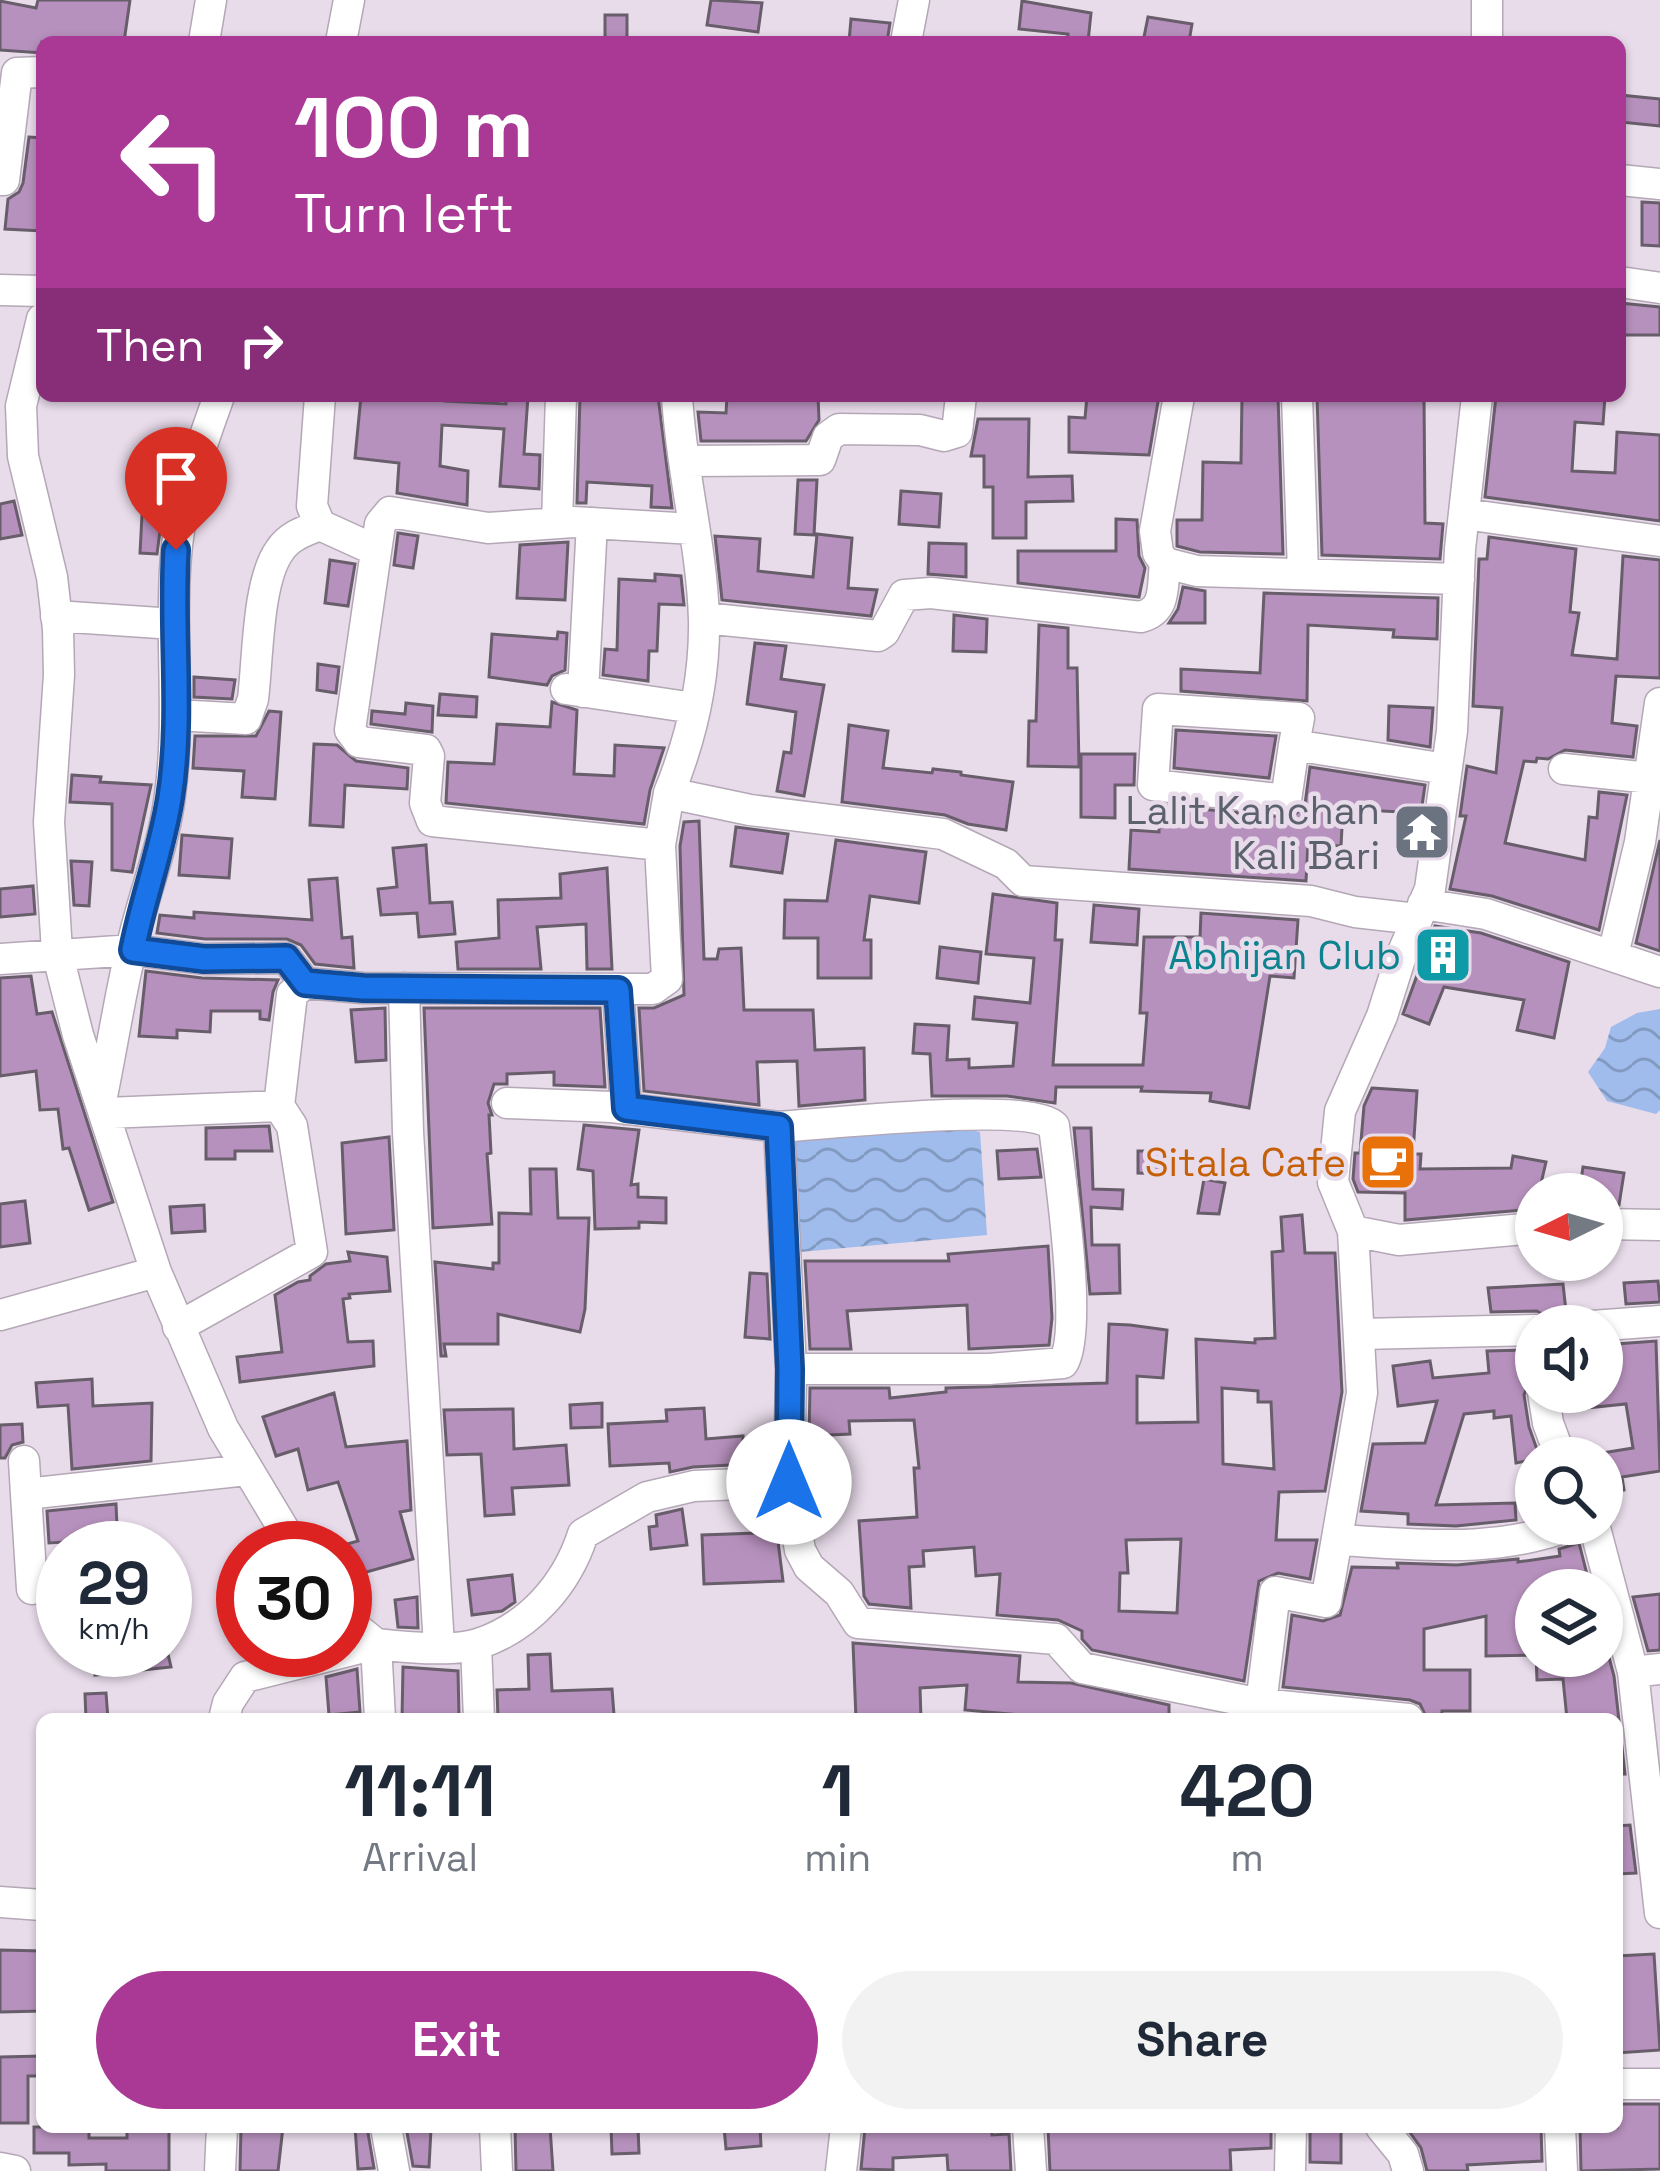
<!DOCTYPE html>
<html lang="en">
<head>
<meta charset="utf-8">
<style>
	:root { --surface:#fff; --page:#f2f2f3; --text:#1f2937; --muted:#747a83; --accent:#aa3995 }
	body { margin:0; font-family:"Space Grotesk",sans-serif; background:var(--page); color:var(--text); height:100vh; display:flex; flex-direction:column; font-size:45px; white-space:nowrap }
	* { box-sizing:border-box; margin:0 }
	p { font-size:39px; color:var(--muted) }
	.icon { flex:none; width:66px; height:66px; fill:none; stroke:currentColor; stroke-width:2; stroke-linecap:round; stroke-linejoin:round }
	.map { position:relative; flex:1; overflow:hidden }
	.panel { position:absolute; left:36px; top:1713px; width:1587px; height:420px; display:flex; flex-direction:column; background:var(--surface); border-radius:18px; box-shadow:0 3px 9px #0004 }
	.panel>* { flex:none }
	.top-card { position:absolute; left:36px; top:36px; width:1590px; height:366px; border-radius:18px; box-shadow:0 3px 9px #0004; background:#aa3995; color:#fff; overflow:hidden }
	.needle { width:78px; rotate:265deg }
	.controls { position:absolute; left:1515px; top:1173px; display:grid; gap:24px }
	.controls a { display:grid; place-items:center; width:108px; height:108px; border-radius:50%; background:var(--surface); box-shadow:0 3px 9px #0004; font-size:60px }
	.speed { position:absolute; left:36px; top:1521px; display:flex; gap:24px; font-size:60px; font-weight:700; text-align:center }
	.speed>* { display:grid; place-content:center; width:156px; height:156px; border-radius:50%; background:var(--surface); box-shadow:0 3px 9px #0004; line-height:1 }
	.speed small { font-size:30px; font-weight:400 }
	.speed .limit { border:18px solid #d22; background:#fff; color:#111 }
	.pin { position:absolute; display:grid; place-items:center; width:102px; height:102px; color:#fff; margin:-123px -51px; border-radius:50% 50% 50% 0; rotate:-45deg; box-shadow:0 0 12px #0007 }
	.pin .icon { rotate:45deg }
	.me { position:absolute; width:132px; margin:-66px; rotate:0deg; stroke-linejoin:round; filter:drop-shadow(0 0 9px #0008) }
	.turn { display:flex; align-items:center; gap:42px; height:252px; padding:0 60px; font-size:54px }
	.turn .icon { width:156px; height:156px; stroke-width:2.5 }
	.turn b { display:block; font-size:84px; line-height:102px }
	.then { display:flex; align-items:center; height:114px; padding:0 60px; background:#0003; gap:24px; font-size:45px }
	.eta { display:flex; justify-content:space-evenly; align-items:center; height:204px; text-align:center }
	.eta b { font-size:72px; font-weight:700; line-height:84px }
	.cta { display:flex; gap:24px; margin-top:auto; padding:24px 60px }
	.cta a { flex:1; height:138px; border-radius:72px; background:var(--accent); color:#fff; font-size:48px; font-weight:700; line-height:138px; text-align:center }
	.cta a+a { background:var(--page); color:var(--text) }
	.map>svg:first-child { display:block }
	.water { fill:url(#water-waves) }
	.building { fill:#b791bd; stroke:#685d6a; stroke-width:3; fill-rule:evenodd }
	.lines { fill:none; stroke-linecap:round; stroke-linejoin:round }
	.minor-casing { stroke:#b4a7b6; stroke-width:33 }
	.minor { stroke:#fff; stroke-width:30 }
	.route-casing { stroke:#114b97; stroke-width:30 }
	.route { stroke:#1a73e8; stroke-width:21 }
	.labels { text-anchor:middle; stroke-width:9; stroke-linejoin:round; paint-order:stroke }
	.worship-label { font-size:39px; fill:#5b616d; stroke:#e8dbea; text-anchor:end }
	.culture-label { font-size:39px; fill:#0d838f; stroke:#e8dbea; text-anchor:end }
	.food-label { font-size:39px; fill:#c56008; stroke:#e8dbea; text-anchor:end }
</style>
</head>
<body>
<div class="map">
<svg width="1660" height="2171" viewBox="0 0 1660 2171">
	<defs>
		<pattern id="water-waves" width="16" height="10" patternUnits="userSpaceOnUse" patternTransform="scale(3)"><rect width="16" height="10" fill="#9fbcec"/><path d="M0 5q4-4 8 0t8 0" fill="none" stroke="#8299c0"/></pattern>
	</defs>
	<rect width="100%" height="100%" fill="#e8dbea"/>
	<path class="water" d="M1660,1009V1110L1656,1114L1607,1101L1588,1072L1605,1048L1611,1027L1637,1013Z
		M956,1126L980,1132L987,1235L800,1252L787,1246L784,1159L804,1129Z"/>
	<path class="building" d="M38,0H130L124,42H42V53L0,50V1L36,8Z
		M711,0L762,3L758,32L707,25Z
		M1022,1L1091,13L1088,42H1067L1068,34L1019,29Z
		M605,15H627V41H605Z
		M1148,17L1192,24L1189,42H1143Z
		M851,19L890,23L887,42H849Z
		M1620,95L1660,99V126L1620,122Z
		M29,137L42,138V231L5,229L8,199L19,192L23,183Z
		M1642,202L1660,203V246L1642,245Z
		M1620,303L1660,307V335H1620Z
		M361,396H445V401L506,404V396H528L524,454L540,455L539,489L500,486L504,429L442,425L440,466L468,471L467,505L397,493L399,463L355,458Z
		M580,396H658L672,508L651,507L652,486L587,482L586,503H577Z
		M727,396H818L819,420L806,441H701L698,412L726,413Z
		M1087,396H1159L1149,455L1069,452V417L1085,418Z
		M1242,396H1278L1283,554L1200,552L1177,546V520H1202L1203,462L1241,463Z
		M1317,396H1424L1425,523L1443,524L1440,559L1322,555Z
		M1496,396H1605L1603,424L1575,422L1572,471L1615,473L1617,432L1660,435V521L1485,497Z
		M978,419H1029L1028,477L1072,476L1073,501L1026,502V538H993V487H984V456H971Z
		M798,480H817L814,535L795,534Z
		M901,491L941,494L939,527L899,524Z
		M14,501L22,535L0,539V504Z
		M142,515L162,516L157,554L140,553Z
		M1116,519L1137,520L1139,556L1145,568L1139,597L1018,583V551H1116Z
		M398,533L418,536L413,568L394,565Z
		M817,534L852,538L848,588L877,590L871,616L722,600L715,536L760,539L758,571L813,577Z
		M1489,537L1576,549L1570,612L1579,613L1572,655L1617,659L1623,556L1660,560V678L1616,676L1612,723L1637,726L1633,757L1565,750L1548,759L1537,758L1536,762L1524,761L1505,843L1585,860L1589,817L1597,818L1599,792L1627,795L1599,930L1492,896L1450,889L1466,816H1460L1467,766L1496,773L1502,708L1473,706L1479,559H1487Z
		M568,542L565,600L517,598L520,545Z
		M929,543L966,544V577L928,574Z
		M330,560L355,564L348,606L325,603Z
		M655,574L681,576L684,605L659,604L657,651H649L648,681L603,675L605,649L617,650L619,579L655,581Z
		M1183,587L1205,591V623H1169L1178,609Z
		M1264,593L1438,598L1437,639L1393,637L1394,630L1308,625L1307,701L1181,691V669L1260,673Z
		M954,615L987,619L986,652L953,651Z
		M1039,625L1068,628V668H1077L1079,767L1028,766L1029,721H1036Z
		M558,632L567,633L565,670L552,676L547,685L489,677L492,634L557,639Z
		M755,643L786,646L781,679L824,685L804,796L777,791L784,752L791,753L796,712L747,704Z
		M318,664L339,667L336,693L317,690Z
		M194,677L235,680L232,699L194,697Z
		M440,694L477,697L476,717L438,715Z
		M552,702L577,710L574,774L614,776L615,745L664,748L650,790L644,824L446,803L448,762L494,764L497,724L550,727Z
		M406,703L433,706L432,732L371,724L372,711L405,714Z
		M1389,706L1433,708L1430,747L1388,740Z
		M269,711L281,712L275,799L242,797L244,771L193,768L195,736H256Z
		M849,725L888,731L883,768L932,773L933,769L961,772V775L1013,782L1006,830L968,824L945,815L842,802Z
		M1176,730L1276,736L1269,778L1174,768Z
		M314,744L337,745L356,761L408,768L407,789L345,785L343,827L310,825Z
		M1081,754H1135L1134,785H1115V818L1081,817Z
		M1310,767L1425,785L1421,813L1343,809L1341,846L1308,844L1306,881L1129,869L1131,830L1159,832L1160,805L1292,818L1305,804Z
		M72,775L101,777L100,782L151,785L132,872L112,870V804L70,802Z
		M699,821L704,959H717L719,949L741,948L744,1010H813L815,1050L864,1048L865,1100L799,1106L797,1061L757,1062L759,1105L644,1091L639,1008H654L684,995L680,846L684,822Z
		M736,827L788,834L782,873L731,866Z
		M182,835L232,839L229,878L179,875Z
		M836,840L926,852L919,903L870,896L864,940H871V978H818V938H784L785,900L827,901Z
		M1660,840V951L1636,943Z
		M426,845L430,903L452,902L455,934L419,937L417,913L381,915L378,889L397,887L393,848Z
		M71,861L92,862L89,906L74,905Z
		M607,868L612,969H587L586,924L537,927L541,969H458L456,942L499,938L498,900L561,898L560,874Z
		M337,878L342,938L352,937L354,968L315,964L301,945L287,939H205L157,933L160,915L194,918V912L312,920L309,880Z
		M33,886L35,914L0,917V889Z
		M993,894L1057,903L1055,940H1062L1053,1065H1143L1147,1013H1140L1144,937H1200L1201,913L1298,920L1294,978L1270,976L1249,1108L1210,1101L1211,1093L1141,1091L1142,1087H1056L1055,1103L1007,1096H932L930,1054L913,1053L915,1024L949,1026L947,1060L969,1059V1068L1013,1066L1017,1023L973,1019L975,997L1030,1003L1034,958L986,954Z
		M1094,905L1139,909L1137,945L1091,942Z
		M1435,926L1481,933L1569,962L1554,1038L1517,1030L1524,1000L1444,987L1429,1024L1403,1014Z
		M940,947L981,952L978,983L937,978Z
		M146,971L202,978L278,980L273,992L269,1020L260,1019V1011H211L210,1032L177,1030V1038L139,1036Z
		M31,976L37,1014L52,1012L113,1202L89,1210L69,1148L63,1149L58,1109L40,1110L36,1071L0,1076V978Z
		M385,1008L386,1060L356,1062L351,1010Z
		M424,1008H600L605,1087L554,1085V1072L507,1074V1084H494L488,1103L492,1115H489L491,1153L487,1154L492,1224L433,1228Z
		M1372,1088L1417,1091L1413,1154H1421L1420,1169L1511,1168L1513,1156L1546,1162L1535,1209L1405,1220V1193L1358,1192L1353,1179L1355,1153H1360L1364,1106Z
		M584,1125L639,1130L631,1185L638,1184V1197L666,1198V1223L639,1222V1228L595,1229L593,1171L578,1169Z
		M269,1126L272,1151H235V1159H206V1128Z
		M1074,1128H1091L1093,1189L1123,1190L1122,1209L1091,1207L1092,1245H1119L1120,1293L1090,1294Z
		M389,1137L394,1230L346,1234L342,1143Z
		M1037,1149L1041,1177L999,1179L997,1151Z
		M1138,1151H1169L1167,1174L1138,1173Z
		M1583,1167L1624,1173L1619,1205H1602V1194H1579Z
		M530,1169H556L558,1218H589L585,1309L580,1332L498,1314V1344H444L446,1356H441L435,1262L493,1269V1263H499V1213L531,1214Z
		M1204,1179L1225,1183L1219,1214L1198,1213Z
		M25,1201L30,1243L0,1247V1204Z
		M204,1205L205,1231L172,1233L170,1207Z
		M1302,1215L1305,1253H1335L1342,1392L1325,1491L1279,1492L1276,1540H1317L1310,1579L1278,1573L1259,1581L1244,1681L1092,1650L1082,1639V1631L1058,1620L997,1615L1000,1574L976,1576L974,1547L923,1551L924,1566L909,1567L911,1608L869,1604L864,1596L859,1521L917,1517L914,1468H919L914,1420L849,1421L850,1434L809,1436L810,1388H889L890,1398L946,1392V1388L1107,1383L1109,1324L1130,1325L1167,1330L1163,1378L1137,1376V1423L1198,1422L1196,1339L1255,1343V1339L1275,1338L1272,1252L1283,1251L1281,1217ZM1222,1388L1258,1391V1402H1271L1274,1469L1223,1464ZM1181,1539L1177,1613L1119,1611L1120,1573H1128L1126,1540Z
		M1048,1246L1052,1318L1049,1345L969,1349L967,1305L847,1311L851,1349H810L805,1261H949L948,1254Z
		M348,1252L387,1257L390,1291L349,1294L350,1298L343,1299L348,1342L373,1341L374,1366L240,1382L237,1357L282,1352L275,1295L298,1282L310,1280V1276L326,1264L350,1261Z
		M750,1273L767,1274L770,1339L745,1337Z
		M1658,1281L1660,1302L1626,1304L1624,1283Z
		M1563,1284L1567,1320L1553,1321L1537,1311L1491,1312L1488,1288Z
		M1656,1341L1660,1471L1622,1477L1624,1490L1602,1493V1453L1633,1448L1626,1404L1566,1410L1563,1392H1602V1345Z
		M1528,1350L1531,1377L1524,1395L1529,1427L1540,1458L1516,1463L1511,1416L1494,1418V1411L1464,1414L1436,1505L1515,1503L1516,1520L1456,1526L1408,1524V1514L1361,1511L1373,1444L1425,1443L1437,1401L1398,1406L1393,1366L1430,1361L1433,1378L1489,1373L1487,1351Z
		M92,1379L93,1406L152,1403L151,1461L72,1469L68,1405L38,1407L36,1383Z
		M334,1393L346,1447L407,1441L411,1510L400,1512L413,1559L356,1575L347,1544L358,1541L338,1482L308,1490L298,1449L276,1456L263,1417Z
		M602,1403V1427L571,1428L570,1405Z
		M704,1408L706,1439L743,1436V1441L768,1439L769,1463L693,1467L670,1472L669,1463L610,1466L608,1424L667,1421L666,1410Z
		M513,1409L514,1449L566,1445L569,1485L512,1488L514,1514L485,1516L481,1454L447,1455L444,1410Z
		M22,1424L23,1442L12,1445L5,1458H0V1425Z
		M840,1475L841,1511L814,1512L809,1476Z
		M773,1502L783,1581L704,1584L702,1535L757,1533L759,1503Z
		M116,1504L118,1548H98V1540L49,1543L47,1511Z
		M682,1509L687,1545L651,1549L649,1527L657,1526L656,1515Z
		M1579,1543L1591,1590H1536V1655L1486,1656V1616L1424,1629V1670H1470V1711H1442L1441,1719H1427L1420,1704L1410,1700L1283,1687L1292,1615L1323,1621L1340,1615L1352,1567L1398,1568L1397,1563L1457,1565L1518,1559V1562L1560,1556L1559,1549Z
		M512,1575L515,1602L502,1611L472,1615L468,1580Z
		M1660,1594V1650L1648,1651L1633,1597Z
		M417,1597L418,1628L398,1627L395,1600Z
		M1602,1631L1614,1676L1625,1774H1617V1719H1567L1563,1679L1537,1680L1536,1656H1602Z
		M853,1643L1020,1656L1018,1682L1071,1683L1169,1705V1719H1063L965,1710L967,1685L920,1688L921,1719H856Z
		M94,1650H167L171,1667L95,1675Z
		M550,1654L552,1691L612,1689L614,1715L498,1719L497,1690L529,1689L528,1655Z
		M403,1667L458,1671L459,1717L402,1719Z
		M357,1669L360,1712L329,1715L326,1677Z
		M106,1693L108,1719H86L85,1694Z
		M1630,1825L1636,1873L1617,1874V1826Z
		M0,1950L42,1951V2011L0,2012Z
		M1654,1954L1660,2050L1617,2053V1956Z
		M42,2056V2076H28V2123H0V2057Z
		M1617,2104H1660V2169L1581,2171L1580,2127H1617Z
		M34,2127H89V2138H127V2127H169V2171H106V2164L69,2165V2153H34Z
		M241,2127H283L278,2171H240Z
		M355,2127H367L374,2168L358,2169Z
		M406,2127L431,2129L429,2167L413,2166Z
		M515,2127H550L553,2171H516Z
		M611,2127H638L639,2153L612,2154Z
		M724,2127H760L761,2146L726,2149Z
		M865,2127H991L992,2135L1009,2134L1011,2171H948L947,2155L893,2158V2170L861,2169Z
		M1093,2127V2130L1271,2127V2148L1230,2150L1231,2171H1050L1048,2128Z
		M1310,2127H1341V2163L1310,2162Z
		M1406,2127H1541L1542,2161L1467,2165L1468,2171H1427L1421,2148Z"/>
	<g class="lines">
		<g class="minor-casing">
			<path id="minor" d="M1487,0V42
				M204,42L211,0
				M341,42L349,0
				M906,42L914,0
				M0,180H4L17,73L42,72
				M1620,180L1660,184
				M1620,282L1660,288
				M0,290L42,291
				M320,396L312,506L320,525L375,550
				M1179,396L1155,531L1158,553L1165,563L1197,571L1459,579
				M1297,396L1303,572
				M685,461L820,460L828,437L839,429L920,430L944,436L957,432L961,396
				M1464,514L1660,541
				M557,523L561,396
				M56,616L174,624
				M704,618L878,636L884,632L904,595L931,593L1141,617C1167,610 1162,586 1165,563
				M566,689L694,708
				M583,692L592,523
				M176,715L246,719L253,699C258,660 257,581 280,550C289,536 305,531 320,525
				M1294,745L1299,718L1158,709L1153,785L1286,800L1294,745L1446,769
				M1564,769L1660,779
				M669,793C691,739 705,679 704,620C702,545 681,471 677,396
				M660,845L432,821L425,803L429,756L426,750L359,742L350,730L380,524L390,512L488,528L573,522L694,529
				M1423,904L1486,914L1660,972
				M1613,955L1640,842L1660,703
				M0,959L133,950L204,959L286,958L305,983L363,988L653,989L667,979L660,845L669,793L750,810L943,834L1006,864L1023,881L1311,901L1355,912L1417,919
				M404,988L408,1132L439,1646
				M618,990L626,1109
				M101,1101C114,1038 123,973 141,911C152,872 165,836 170,795C181,715 169,635 176,556C180,500 201,448 219,396
				M507,1103L612,1107L779,1127L791,1369L789,1482
				M106,1113L279,1106L292,994L305,983
				M779,1127C827,1124 1026,1101 1054,1126C1059,1170 1084,1331 1063,1363L989,1369H791
				M1602,1224L1660,1225
				M1353,1231L1399,1240L1536,1228
				M156,1272L223,1428L295,1548
				M0,1315L156,1272L78,1035L57,952L49,822L59,675L58,629L52,577L23,456L21,406L42,319
				M1592,1326L1660,1321
				M178,1327L312,1252L292,1126L279,1106
				M1360,1334L1536,1330
				M1543,1392L1548,1423L1561,1458
				M24,1461L26,1494
				M1594,1524L1633,1672
				M1337,1540C1421,1544 1493,1555 1574,1524
				M32,1589L26,1494L247,1470
				M476,1645L479,1719
				M1660,1669L1633,1672L1660,1913
				M1261,1704L1275,1592L1326,1602L1362,1393L1353,1231L1333,1182L1340,1111L1382,1016L1400,959L1430,889L1452,731L1460,549L1477,396
				M224,1719L228,1703L245,1677L376,1644L345,1619
				M380,1719L376,1644C402,1647 454,1652 478,1644C530,1627 567,1584 583,1534L647,1497L694,1486L789,1482L800,1550L809,1567L839,1593L858,1623L1056,1639L1082,1668L1261,1704L1408,1719
				M0,1902L42,1905
				M1617,2084H1660
				M386,2127L394,2171
				M495,2127L497,2171
				M1028,2127L1031,2171
				M1381,2127L1403,2154L1408,2171
				M1560,2127L1562,2171
				M0,2168L15,2171
				M220,2171L222,2127
				M841,2171L846,2127
				M1290,2171L1291,2127"/>
		</g>
		<use href="#minor" class="minor"/>
	</g>
	<g class="lines">
		<g class="route-casing">
			<path id="route" d="M176,550C171,632 183,716 170,798C162,850 143,898 133,950L204,959L286,958L305,983L363,988L618,990L626,1108L779,1127L790,1369L789,1482"/>
		</g>
		<use href="#route" class="route"/>
	</g>
	<defs>
		<g id="temple-square" transform="scale(3)"><rect x="-9" y="-9" width="18" height="18" rx="4" fill="#6b7280" stroke="#e8dbea"/><path d="M0-6L5-2H3V0L6.5 2.5H4V6H1.5V3h-3V6H-4V2.5H-6.5L-3 0V-2H-5Z" fill="#fff"/></g>
		<g id="building-square" transform="scale(3)"><rect x="-9" y="-9" width="18" height="18" rx="4" fill="#0f9aa8" stroke="#e8dbea"/><path d="M-4-6H4V6H1V3H-1V6H-4ZM-2.5-4.3h1.7v1.8h-1.7ZM.8-4.3h1.7v1.8H.8ZM-2.5-1h1.7V.8h-1.7ZM.8-1h1.7V.8H.8Z" fill="#fff"/></g>
		<g id="cafe-square" transform="scale(3)"><rect x="-9" y="-9" width="18" height="18" rx="4" fill="#e8710a" stroke="#e8dbea"/><path d="M-5.5-4.5H6V0H3Q3 3.5 0 3.5H-2.5Q-5.5 3.5-5.5 0ZM3-3.2v2h1.7v-2ZM-6 4.5H4V6H-6Z" fill="#fff"/></g>
	</defs>
	<g fill-rule="evenodd">
		<use href="#temple-square" x="1422" y="832"/>
		<use href="#building-square" x="1443" y="955"/>
		<use href="#cafe-square" x="1388" y="1162"/>
	</g>
	<g class="labels">
		<g class="worship-label">
			<text x="1380" y="824">Lalit Kanchan<tspan x="1380" dy="45">Kali Bari</tspan></text>
		</g>
		<g class="culture-label">
			<text x="1401" y="969">Abhijan Club</text>
		</g>
		<g class="food-label">
			<text x="1346" y="1176">Sitala Cafe</text>
		</g>
	</g>
</svg>
<div class="controls">
<a><svg class="needle" viewBox="-14 -14 28 28"><path d="M0-13l5 13h-10z" fill="#e53935"/><path d="M0 13l5-13h-10z" fill="#747a83"/></svg></a>
<a><svg class="icon" aria-label="sound" viewBox="0 0 24 24"><path d="M4 9h4l5-4v14l-5-4H4zM17 9q2 3 0 6"/></svg></a>
<a><svg class="icon" aria-label="search" viewBox="0 0 24 24"><circle cx="10" cy="10" r="6"/><path d="M15 15l6 6"/></svg></a>
<a><svg class="icon" aria-label="layers" viewBox="0 0 24 24"><path d="M12 4l9 5-9 5-9-5zM3 14l9 5 9-5"/></svg></a>
</div>
<div class="speed"><div>29<small>km/h</small></div><div class="limit">30</div></div>
<div class="pin" style="left:176px;top:550px;background:#d93025"><svg class="icon" aria-label="arrive" viewBox="0 0 24 24"><path d="M6 21V4h12l-3 4 3 4H6"/></svg></div>
<svg class="me" style="left:789px;top:1482px" viewBox="-20 -20 40 40"><circle r="19" fill="#fff"/><path d="M0-13L10 11 0 6-10 11z" fill="#1a73e8"/></svg>
<div class="top-card">
<div class="turn"><svg class="icon" aria-label="left" viewBox="0 0 24 24"><path d="M17 20v-9H6M10 6l-5 5 5 5"/></svg><div><b>100 m</b>Turn left</div></div>
<div class="then">Then<svg class="icon" aria-label="right" viewBox="0 0 24 24"><path d="M7 20v-9h11M14 6l5 5-5 5"/></svg></div>
</div>
<section class="panel">
<div class="eta">
<div><b>11:11</b><p>Arrival</p></div>
<div><b>1</b><p>min</p></div>
<div><b>420</b><p>m</p></div>
</div>
<div class="cta"><a>Exit</a><a>Share</a></div>
</section>
</div>
</body>
</html>
